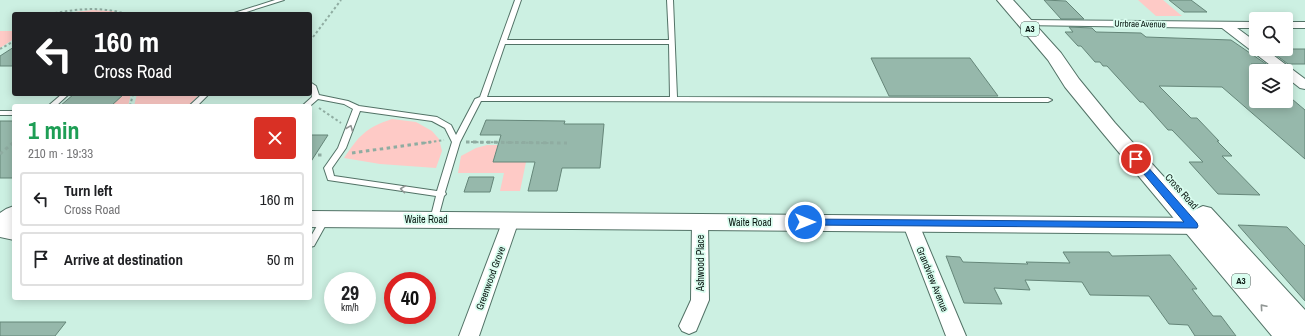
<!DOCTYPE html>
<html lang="en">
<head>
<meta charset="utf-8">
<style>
	:root { --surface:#fff; --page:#f6f6f6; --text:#202124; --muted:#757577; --line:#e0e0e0 }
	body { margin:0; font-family:"Archivo Narrow",sans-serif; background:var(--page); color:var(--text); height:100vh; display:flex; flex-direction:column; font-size:15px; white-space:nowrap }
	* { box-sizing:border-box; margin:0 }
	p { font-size:13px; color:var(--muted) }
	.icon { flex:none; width:22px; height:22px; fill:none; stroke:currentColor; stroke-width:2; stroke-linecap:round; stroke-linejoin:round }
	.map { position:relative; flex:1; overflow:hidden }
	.sheet { position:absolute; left:12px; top:104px; width:300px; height:196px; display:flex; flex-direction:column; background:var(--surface); border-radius:4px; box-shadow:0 2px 10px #0003 }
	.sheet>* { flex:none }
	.top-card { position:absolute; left:12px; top:12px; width:300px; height:84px; border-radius:4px; box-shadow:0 2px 10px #0003; background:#202124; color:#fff; overflow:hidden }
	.fabs { position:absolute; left:1249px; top:12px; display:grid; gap:8px }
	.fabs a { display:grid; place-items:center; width:44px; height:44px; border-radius:4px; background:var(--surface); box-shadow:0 2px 10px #0003; font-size:20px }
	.speed { position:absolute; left:324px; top:272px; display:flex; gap:8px; font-size:20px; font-weight:700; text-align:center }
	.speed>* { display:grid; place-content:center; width:52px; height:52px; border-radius:50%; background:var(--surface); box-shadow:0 2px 10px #0003; line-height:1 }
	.speed small { font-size:10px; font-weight:400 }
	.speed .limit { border:6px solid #d22; background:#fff; color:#111 }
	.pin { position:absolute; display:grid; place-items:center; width:34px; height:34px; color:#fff; margin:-17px; border:2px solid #fff; border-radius:50%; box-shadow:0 1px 4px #0007 }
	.me { position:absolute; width:44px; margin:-22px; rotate:90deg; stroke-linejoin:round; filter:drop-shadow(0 0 3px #0008) }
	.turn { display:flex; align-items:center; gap:14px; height:84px; padding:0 16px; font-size:18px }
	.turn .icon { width:52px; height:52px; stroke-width:2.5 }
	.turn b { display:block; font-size:28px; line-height:34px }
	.round { display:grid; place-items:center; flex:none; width:42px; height:42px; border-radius:4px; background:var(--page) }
	.head { display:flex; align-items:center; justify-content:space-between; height:68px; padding:0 16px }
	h1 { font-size:24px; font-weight:800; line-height:30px; color:#1e9e55 }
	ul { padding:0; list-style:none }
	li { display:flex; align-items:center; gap:12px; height:54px; margin:0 8px 6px; padding:0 8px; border:2px solid var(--line); border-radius:4px }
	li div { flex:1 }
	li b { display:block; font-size:15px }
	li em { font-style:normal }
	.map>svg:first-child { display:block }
	.green { fill:#fecac6 }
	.building { fill:#96b8ab; stroke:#658679 }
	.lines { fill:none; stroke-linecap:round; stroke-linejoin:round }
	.lane-casing { stroke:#527266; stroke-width:2 }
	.street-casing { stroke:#527266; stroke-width:2 }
	.secondary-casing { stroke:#527266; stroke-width:2 }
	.highway-casing { stroke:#527266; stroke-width:2 }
	.path-far1 { stroke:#8faca1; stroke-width:2; stroke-dasharray:2.5 2.5; stroke-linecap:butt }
	.path { stroke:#8faca1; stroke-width:3; stroke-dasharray:3.5 3.5; stroke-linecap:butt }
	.lane { fill:#fff; fill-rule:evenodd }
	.street { fill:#fff; fill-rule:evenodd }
	.secondary { fill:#fff; fill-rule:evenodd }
	.highway { fill:#fff; fill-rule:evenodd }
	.oneway { stroke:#909694 }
	.route { fill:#1a73e8; stroke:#114b97 }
	.labels { text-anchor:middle; stroke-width:3.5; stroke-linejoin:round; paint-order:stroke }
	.far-street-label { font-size:9px; fill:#091611; stroke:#d9fdef }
	.shield { fill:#d9fdef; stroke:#475b54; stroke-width:1 }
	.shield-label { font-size:9px; font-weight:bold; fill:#091611 }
	.street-label { font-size:10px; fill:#091611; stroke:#d9fdef }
</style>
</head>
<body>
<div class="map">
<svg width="1305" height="336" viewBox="0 0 1305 336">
	<rect width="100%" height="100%" fill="#ccf0e2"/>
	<path class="green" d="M1138,0H1163L1182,16H1156Z
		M93,10L112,11L123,14H55Z
		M0,31H14V39L0,48Z
		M124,94H131L128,106H111Z
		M137,94H200L188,106H134Z
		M392,119L416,122L432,131L439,139L442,151L436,168L380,164L344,158C359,136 365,128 392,119Z
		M487,145H498L493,162H526L520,191H500L504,173H458L461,156L476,148Z"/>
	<path class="building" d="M1044,0L1066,1L1084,19H1061Z
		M1169,0H1191L1207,12H1184Z
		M1069,27L1092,28L1096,32L1141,33L1146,37L1231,40L1266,64H1251L1256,68V101H1286V94L1305,110V159L1222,87L1159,86L1191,118H1197L1219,141H1217L1232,156H1222L1260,195L1218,194L1189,162H1203L1172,130H1168L1143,102H1140L1107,66H1103L1100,62H1095L1081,46H1078L1065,32H1073Z
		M14,47V66H0V56Z
		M1268,49H1305V64H1288Z
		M871,58H970L998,96H889Z
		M74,94H124L111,106H60Z
		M486,120L565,121L564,124H604L600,168H562L557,191H528L535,162H493L501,135H480Z
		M0,121H14V178H0Z
		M310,135H328L310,163Z
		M469,177H494L490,192H464Z
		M1238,225L1287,227L1305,246V301Z
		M1063,252H1109L1112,256L1170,255L1197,289H1192L1213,316H1221L1236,336H1195L1188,325L1169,324L1149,296L1090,295L1082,282L1025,280L1030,290L994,288L1002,304L964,303L946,256L960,257L963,262L1028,264L1026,262L1070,263Z
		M0,322H66L55,336H0Z"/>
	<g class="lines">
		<g class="lane-casing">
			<path id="lane" d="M275,0H284L240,14H231Z
				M515,0H521L507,40H669L667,0H673L677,97L1048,98L1052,100L1048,102L481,101L460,142L445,192L446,194L444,196L437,222H431L430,220L436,196L328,180L324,168L338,148L353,109L344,104L318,99L310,106H302L312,97L310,82L316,86L319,95L348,101L359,106L437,117L451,125L456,135L475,99L480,97ZM505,44H669L670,97H487ZM360,111L432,121L445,128L452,142L437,191L334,176L332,168L346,148Z
				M62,94H69L56,106H48Z
				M202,94H209L197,106H189Z
				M0,111H14V115H0Z
				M325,216L328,217L329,219L314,246L310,247V238L322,217Z"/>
		</g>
		<g class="street-casing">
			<path id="street" d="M1025,20L1256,22V28H1237L1256,42V49H1265L1305,79V89L1300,88L1286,77V71H1278L1222,28L1021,25L1019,23L1021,21Z
				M1286,22H1305V28H1286Z
				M511,214L517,216L519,220L479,336H459L503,220L505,216Z
				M700,216L706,218L708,222L709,300L696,331L689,334L682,331L679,326L691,300L692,222L694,218Z
				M910,216L916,218L918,222L966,336H946L902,222L904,218Z"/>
		</g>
		<g class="secondary-casing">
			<path id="secondary" d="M14,206V240L0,237V213L6,209Z
				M310,211L1207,218L1215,220L1219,226L1215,232L1207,234L310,227Z"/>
		</g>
		<g class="highway-casing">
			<path id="highway" d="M997,0H1013L1061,53L1079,79L1115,123L1194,210L1203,206L1211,208L1305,310V336H1272L1101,131L1065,87L1048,60Z"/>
		</g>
		<path class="path-far1" d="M50,14C76,9 101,6 126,14
			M310,41L341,0
			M0,49L14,41
			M130,106L133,94
			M319,108L341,123
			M466,142L551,143
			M424,143L444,140"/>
		<path class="path" d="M466,142L567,143
			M352,153L431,142
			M0,154L14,142
			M318,155H325"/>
		<use href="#lane" class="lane"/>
		<use href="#street" class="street"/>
		<use href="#secondary" class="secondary"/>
		<use href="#highway" class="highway"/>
	</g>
	<defs><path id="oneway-chevron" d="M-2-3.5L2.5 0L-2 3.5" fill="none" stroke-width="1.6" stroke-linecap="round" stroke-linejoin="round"/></defs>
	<g class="oneway">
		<use href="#oneway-chevron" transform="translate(350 128) rotate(-68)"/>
		<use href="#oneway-chevron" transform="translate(403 189) rotate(-173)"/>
		<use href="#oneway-chevron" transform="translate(1263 307) rotate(-131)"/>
	</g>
	<path class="route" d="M1136,156L1139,157L1197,223L1198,226L1197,228L805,225L800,222L805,219L1184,222L1133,161L1131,159Z"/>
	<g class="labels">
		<g class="far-street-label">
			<text transform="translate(1140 24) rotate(1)" y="3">Urrbrae Avenue</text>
		</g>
		<g class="shield">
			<rect x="1021" y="22" width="18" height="14" rx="3"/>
			<rect x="1232" y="274" width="18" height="14" rx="3"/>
		</g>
		<g class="shield-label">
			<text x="1030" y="32">A3</text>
			<text x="1241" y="284">A3</text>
		</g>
		<g class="street-label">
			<text transform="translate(1182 191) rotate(48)" y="4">Cross Road</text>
			<text x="426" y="223">Waite Road</text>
			<text x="750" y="226">Waite Road</text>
			<text transform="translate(700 263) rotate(-90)" y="4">Ashwood Place</text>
			<text transform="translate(490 278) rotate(-70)" y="4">Greenwood Grove</text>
			<text transform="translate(933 279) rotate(68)" y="4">Grandview Avenue</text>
		</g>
	</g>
</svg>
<div class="fabs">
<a><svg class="icon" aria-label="search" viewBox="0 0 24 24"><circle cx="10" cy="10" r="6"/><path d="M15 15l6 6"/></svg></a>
<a><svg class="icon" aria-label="layers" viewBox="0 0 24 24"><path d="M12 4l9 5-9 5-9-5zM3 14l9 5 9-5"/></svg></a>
</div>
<div class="speed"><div>29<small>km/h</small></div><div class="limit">40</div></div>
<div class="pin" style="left:1136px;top:159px;background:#d93025"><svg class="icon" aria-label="arrive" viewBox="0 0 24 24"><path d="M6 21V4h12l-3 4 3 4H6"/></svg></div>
<svg class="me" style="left:805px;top:222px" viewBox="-20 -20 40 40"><circle r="17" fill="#1a73e8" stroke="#fff" stroke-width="3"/><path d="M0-11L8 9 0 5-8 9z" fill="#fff"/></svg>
<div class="top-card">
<div class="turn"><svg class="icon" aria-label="left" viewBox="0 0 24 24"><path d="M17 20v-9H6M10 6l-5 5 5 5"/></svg><div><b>160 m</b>Cross Road</div></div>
</div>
<section class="sheet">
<div class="head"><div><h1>1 min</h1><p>210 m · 19:33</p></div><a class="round" style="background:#d93025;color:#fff"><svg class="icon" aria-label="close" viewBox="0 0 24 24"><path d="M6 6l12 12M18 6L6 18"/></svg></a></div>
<ul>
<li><svg class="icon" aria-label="left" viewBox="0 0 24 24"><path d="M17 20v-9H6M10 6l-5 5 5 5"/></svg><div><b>Turn left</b><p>Cross Road</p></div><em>160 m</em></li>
<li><svg class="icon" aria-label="arrive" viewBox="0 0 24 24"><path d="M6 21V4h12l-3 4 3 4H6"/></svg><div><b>Arrive at destination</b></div><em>50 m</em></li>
</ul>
</section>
</div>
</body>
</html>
